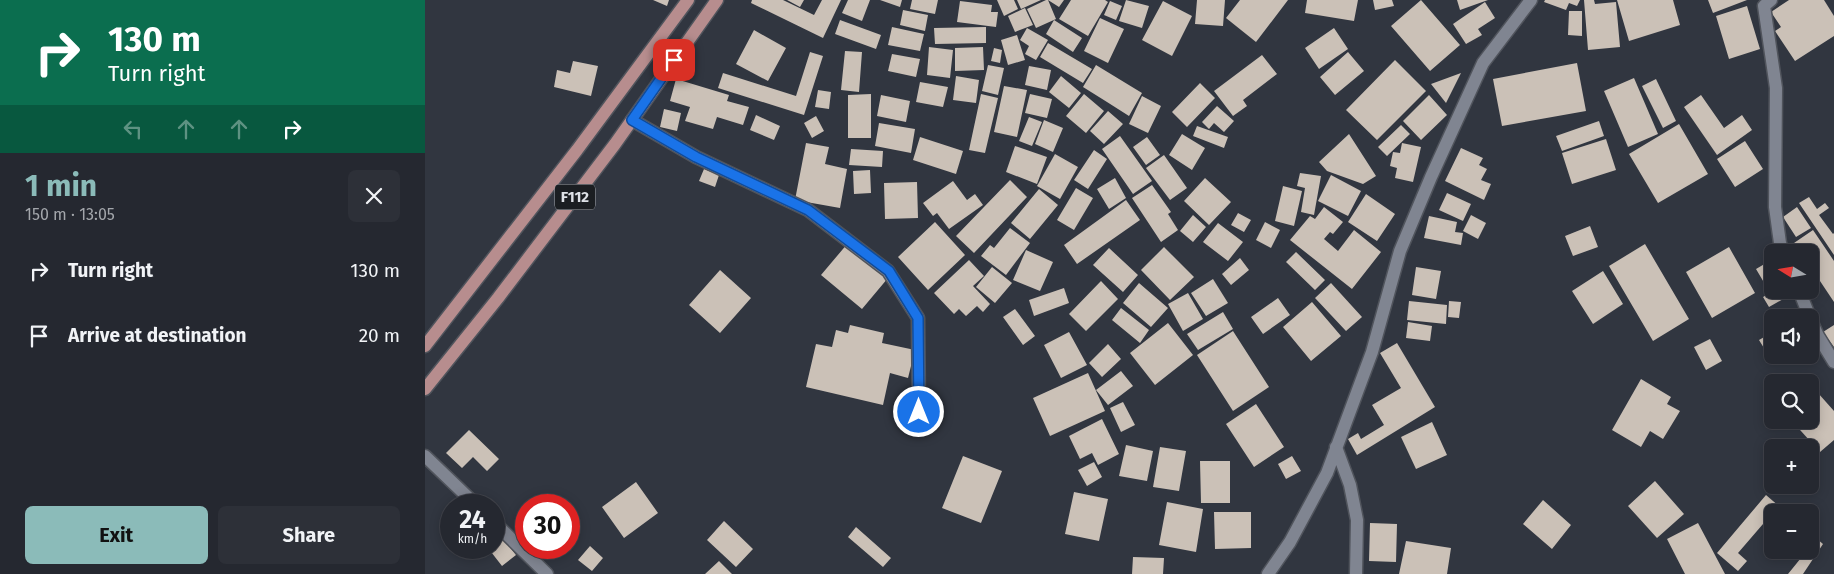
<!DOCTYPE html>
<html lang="en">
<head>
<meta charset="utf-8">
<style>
	:root { --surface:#252830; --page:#2d3038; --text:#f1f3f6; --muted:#a3a6ab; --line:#42444c; --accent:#8bbbb9 }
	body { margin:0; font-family:"Fira Sans",sans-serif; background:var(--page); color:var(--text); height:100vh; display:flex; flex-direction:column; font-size:19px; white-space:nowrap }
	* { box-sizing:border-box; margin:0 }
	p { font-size:16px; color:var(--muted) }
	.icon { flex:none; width:28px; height:28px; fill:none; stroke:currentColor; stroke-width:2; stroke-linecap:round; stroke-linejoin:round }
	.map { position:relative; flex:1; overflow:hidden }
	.sheet { display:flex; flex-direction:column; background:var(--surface); width:425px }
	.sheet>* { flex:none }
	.banner { background:#0b6e4f; color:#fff; overflow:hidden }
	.needle { width:32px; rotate:281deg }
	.buttons { position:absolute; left:1339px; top:244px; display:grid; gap:10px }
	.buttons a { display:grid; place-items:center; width:55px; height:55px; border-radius:8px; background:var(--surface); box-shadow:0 2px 12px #0003,0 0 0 1px var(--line); font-size:25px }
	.speed { position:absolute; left:15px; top:494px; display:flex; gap:10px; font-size:25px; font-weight:700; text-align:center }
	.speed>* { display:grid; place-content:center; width:65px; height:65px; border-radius:50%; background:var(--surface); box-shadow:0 2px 12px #0003,0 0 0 1px var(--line); line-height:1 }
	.speed small { font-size:12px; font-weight:400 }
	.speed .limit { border:8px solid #d22; background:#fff; color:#111 }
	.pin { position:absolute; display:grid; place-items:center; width:42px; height:42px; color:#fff; margin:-21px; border-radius:10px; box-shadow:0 2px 8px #0006 }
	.me { position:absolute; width:55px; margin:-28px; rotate:0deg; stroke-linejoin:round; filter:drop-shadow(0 0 4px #0008) }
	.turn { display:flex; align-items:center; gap:18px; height:105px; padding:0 25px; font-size:22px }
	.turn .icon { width:65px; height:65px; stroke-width:2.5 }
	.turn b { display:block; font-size:35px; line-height:42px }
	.lanes { display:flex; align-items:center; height:48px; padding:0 25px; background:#0003; justify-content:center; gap:25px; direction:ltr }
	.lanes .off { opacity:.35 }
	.round { display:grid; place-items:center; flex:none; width:52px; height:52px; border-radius:8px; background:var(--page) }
	.overview { display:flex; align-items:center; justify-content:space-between; height:85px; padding:0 25px }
	h1 { font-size:30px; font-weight:700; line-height:38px; color:var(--accent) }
	.action { display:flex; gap:10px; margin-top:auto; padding:10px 25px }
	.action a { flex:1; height:58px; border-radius:8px; background:var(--accent); color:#111; font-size:20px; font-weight:700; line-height:58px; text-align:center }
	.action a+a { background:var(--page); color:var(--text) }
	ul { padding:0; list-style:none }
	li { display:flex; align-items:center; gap:15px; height:65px; padding:0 25px }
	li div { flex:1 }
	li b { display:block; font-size:19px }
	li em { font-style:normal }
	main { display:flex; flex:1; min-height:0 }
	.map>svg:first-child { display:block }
	.building { fill:#cbc1b7 }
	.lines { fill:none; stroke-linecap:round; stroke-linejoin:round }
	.minor-casing { stroke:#50545c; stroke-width:15 }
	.primary-casing { stroke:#50545c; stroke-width:15 }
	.minor { stroke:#808591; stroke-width:12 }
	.primary { stroke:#b78d8e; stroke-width:12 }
	.route-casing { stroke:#114b97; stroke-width:12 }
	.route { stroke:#1a73e8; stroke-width:9 }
	.labels { text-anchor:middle; stroke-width:5; stroke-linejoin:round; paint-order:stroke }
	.shield { fill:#1b1e22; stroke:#a4a6ac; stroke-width:1 }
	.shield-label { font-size:15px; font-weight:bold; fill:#dee1e7 }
</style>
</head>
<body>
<main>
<section class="sheet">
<div class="banner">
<div class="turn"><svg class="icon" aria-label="right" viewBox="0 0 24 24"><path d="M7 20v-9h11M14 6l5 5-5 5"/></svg><div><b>130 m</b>Turn right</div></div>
<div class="lanes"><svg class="icon off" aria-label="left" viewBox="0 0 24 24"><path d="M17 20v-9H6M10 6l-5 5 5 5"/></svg><svg class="icon off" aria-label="ahead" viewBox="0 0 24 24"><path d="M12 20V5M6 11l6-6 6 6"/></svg><svg class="icon off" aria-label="ahead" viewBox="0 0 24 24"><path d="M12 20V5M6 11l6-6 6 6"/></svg><svg class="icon" aria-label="right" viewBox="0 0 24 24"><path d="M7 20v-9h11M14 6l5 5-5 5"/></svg></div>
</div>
<div class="overview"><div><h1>1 min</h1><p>150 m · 13:05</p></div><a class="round"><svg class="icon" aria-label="close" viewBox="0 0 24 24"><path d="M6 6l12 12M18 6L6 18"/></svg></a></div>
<ul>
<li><svg class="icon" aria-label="right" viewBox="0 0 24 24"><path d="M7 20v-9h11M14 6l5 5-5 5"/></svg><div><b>Turn right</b></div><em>130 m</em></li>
<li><svg class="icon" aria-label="arrive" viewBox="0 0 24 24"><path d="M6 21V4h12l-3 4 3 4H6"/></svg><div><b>Arrive at destination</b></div><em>20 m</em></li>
</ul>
<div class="action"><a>Exit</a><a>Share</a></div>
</section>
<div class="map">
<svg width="1409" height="574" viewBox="0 0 1409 574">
	<rect width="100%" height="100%" fill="#313640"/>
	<path class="building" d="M228,0H244L242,6Z
		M327,0H358L389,15L397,0H416L398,38L326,3Z
		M362,0H379L375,7Z
		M423,0H445L437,21L417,13Z
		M455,0H477L475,7Z
		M487,0H513L510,14L485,9Z
		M572,0H589L593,9L579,16Z
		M592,0H616L596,9Z
		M621,0H623L631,19L611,28L602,9Z
		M623,0H639L634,7Z
		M646,0H680L683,2L663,36L634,19Z
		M701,0L724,6L717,28L694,21Z
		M772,0H800L798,26L770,24Z
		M815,0H863L831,42L801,18Z
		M882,0H933L929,21L880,13Z
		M948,0H967L969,6L950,10Z
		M996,0L1035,45L1005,71L966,26Z
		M1032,0H1063L1035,10Z
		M1120,0H1155L1152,6L1144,3L1141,10L1119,2Z
		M1159,0H1169L1170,4L1191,2L1195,47L1163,50Z
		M1192,0H1248L1255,25L1204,41Z
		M1283,0H1322L1288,13Z
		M1364,0H1399L1409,16V36L1370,61L1350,31L1356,27L1346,12Z
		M535,1L567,5L566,12H573L571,27L532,22Z
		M685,1L697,6L691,20L679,15Z
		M738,1L767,16L747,56L717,40Z
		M1060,2L1070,18L1053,29L1057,35L1041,44L1028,24Z
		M1322,6L1335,49L1304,59L1291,16Z
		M600,8L608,25L590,32L583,16Z
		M478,10L503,15L500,31L475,25Z
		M1144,11H1157V36L1143,35Z
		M675,18L699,29L683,63L659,51Z
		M415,20L456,35L451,49L410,34Z
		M629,20L657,38L648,52L621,34Z
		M467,27L499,34L495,51L463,45Z
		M561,27V43L510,44L509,28Z
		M602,28L623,40L611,60L600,54L604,46L595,40Z
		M909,28L923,49L894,69L880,48Z
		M329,30L361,48L343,81L311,64Z
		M592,35L600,60L583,65L576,40Z
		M623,43L667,69L658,83L615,57Z
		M504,47L528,50L525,78L502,75Z
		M558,47L559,70L530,71V48Z
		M569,48L577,50L575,63L566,61Z
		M420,51L437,52L434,92L416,90Z
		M385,52L398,56L379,115L293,88L298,73L371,96Z
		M923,52L939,71L910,95L895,77Z
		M467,54L495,59L491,77L463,71Z
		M837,55L852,74L818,100L822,106L808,116L789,91Z
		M970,60L1001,91L952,140L921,110Z
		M148,61L173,66L166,96L129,87L132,70L145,73Z
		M1152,63L1161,111L1077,126L1068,79Z
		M563,65L579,68L573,95L557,91Z
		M671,65L717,93L704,116L682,102L694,82L682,102L658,87Z
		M604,66L626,70L622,90L600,85Z
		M1036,73L1021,103L1006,84Z
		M531,76L554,80L551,103L528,100Z
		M636,76L656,93L644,108L624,92Z
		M1209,78L1233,134L1203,147L1179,91Z
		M251,79L304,95L302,101L324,107L318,125L292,117L288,129L260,121L265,107L245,101Z
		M1231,79L1251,121L1238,128L1217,86Z
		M495,82L523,87L518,107L491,102Z
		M775,83L790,98L762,127L747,112Z
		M579,86L602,90L592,137L569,132Z
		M393,90L406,92L404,109L390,107Z
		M446,94V138H423V95Z
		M556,94L573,98L560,153L544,150Z
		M605,94L627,99L622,118L600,113Z
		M659,94L679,111L661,133L641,116Z
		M456,95L485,101L481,122L452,116Z
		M1004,95L1022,115L996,140L978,121Z
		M1276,95L1299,128L1317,115L1327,130L1292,155L1259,107Z
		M717,96L736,106L723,133L704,124Z
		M792,106L809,121L799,132L789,123L784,129L777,122Z
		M239,109L256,113L252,131L235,127Z
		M683,111L698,124L679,144L665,131Z
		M331,115L355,126L349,140L325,130Z
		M391,116L399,131L387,138L379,123Z
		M604,117L617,122L607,146L594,141Z
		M619,120L638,128L628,152L610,144Z
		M1174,121L1179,136L1137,151L1131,136Z
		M454,123L490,129L486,153L450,146Z
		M1254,124L1283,174L1233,203L1204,154Z
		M976,125L985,134L962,156L953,147Z
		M772,126L803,137L799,148L768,136Z
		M757,134L780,148L767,170L744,155Z
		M924,134L951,176L938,184L902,171L894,162Z
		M695,136L727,181L708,194L677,149Z
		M495,137L538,151L531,174L488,160Z
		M722,137L735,155L721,165L708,147Z
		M1181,139L1191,170L1147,184L1137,153Z
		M1320,141L1338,169L1310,187L1292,159Z
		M381,143L404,147L400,164L422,169L415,208L370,200Z
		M977,143L996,147L988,182L970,178L972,168L965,166L968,152L975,153Z
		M590,146L622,157L612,184L581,172Z
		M1036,148L1058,158L1054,165L1062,169L1056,180L1066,184L1059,200L1020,181Z
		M426,149L458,151L457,167L424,165Z
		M669,150L682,159L663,189L649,180Z
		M630,154L653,167L635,199L612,186Z
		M739,155L762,188L745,200L721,168Z
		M279,169L294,175L290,187L274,181Z
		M445,170L446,193L429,194L428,171Z
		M875,173L896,176L889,215L876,212L880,188L872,186Z
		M906,175L936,191L923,216L893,201Z
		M690,178L701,198L684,209L672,189Z
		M780,178L806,202L784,225L759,201Z
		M585,180L602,197L549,253L531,236Z
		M528,181L542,200L550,194L558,205L524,229L512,213L508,216L498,203Z
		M492,182L493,218L460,219L459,183Z
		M727,185L746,212L743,214L753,230L736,242L707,198Z
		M858,186L877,191L869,226L850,221Z
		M651,188L668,198L649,230L632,220Z
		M614,189L633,205L605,239L586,223Z
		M1022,193L1046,204L1038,221L1014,210Z
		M941,194L970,214L952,241L923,222Z
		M1384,197L1392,209L1400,203L1404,208L1394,215L1408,234L1409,233V255L1374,203Z
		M701,200L715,220L652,264L639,245Z
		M899,207L918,222L908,234L905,232L899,239L913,251L929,230L956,252L927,289L865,240L885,216L890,219Z
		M1372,207L1386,228L1371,237L1358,217Z
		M813,213L826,220L819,232L806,225Z
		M768,215L781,227L768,242L755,231Z
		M1046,215L1061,223L1053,239L1038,231Z
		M1004,216L1032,222L1030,232L1038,233L1036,245L999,238Z
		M510,222L540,255L503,290L473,257Z
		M840,222L855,230L846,248L831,240Z
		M793,223L818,242L803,261L778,242Z
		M1165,226L1173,247L1148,256L1140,236Z
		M585,228L605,243L581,275L556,256L565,245L569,248Z
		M1388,230L1409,261V302L1385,266V252H1376L1369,243Z
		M423,243L463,278L437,309L396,275Z
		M1220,244L1264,319L1228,341L1184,266Z
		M739,247L769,277L745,300L716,270Z
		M1304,247L1330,293L1287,318L1261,272Z
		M684,248L713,275L698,292L668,265Z
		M601,250L628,262L615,291L588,280Z
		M871,252L900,280L890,290L861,262Z
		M815,258L824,270L806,285L797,274Z
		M1348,259V289L1344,291L1331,269Z
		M544,260L559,276L548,286L565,304L558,312L552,306L541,316L534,309L529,314L509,293Z
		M567,267L587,283L570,303L551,287Z
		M991,267L1016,271L1011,299L987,295Z
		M295,270L326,298L295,333L264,305Z
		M1178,271L1198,304L1168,324L1147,291Z
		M788,279L803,303L781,316L766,293Z
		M676,281L693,299L661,331L644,314Z
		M714,283L743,308L726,327L698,303Z
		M906,283L937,317L921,331L890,298Z
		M639,288L644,303L609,316L604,300Z
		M1350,290H1356L1360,298L1344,307L1338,297Z
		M763,293L778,319L758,331L743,304Z
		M853,298L865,315L838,334L826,317Z
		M984,301L1022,305L1021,324L982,320Z
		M1024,301L1036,302L1034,318L1023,317Z
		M887,302L916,336L886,361L858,327Z
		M696,308L724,330L715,343L687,320Z
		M590,309L610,336L598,345L578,317Z
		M798,312L808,329L773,350L762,334Z
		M983,322L1007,326L1005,341L981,338Z
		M743,323L768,355L730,385L705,353Z
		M425,325L459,333L457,343L490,350L483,378L465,373L458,405L381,387L391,344L407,347L411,330L423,333Z
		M1409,325V347L1398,332Z
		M808,331L844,387L808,411L772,355Z
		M644,332L662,365L636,378L619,345Z
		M1348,332V350L1342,353L1334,340Z
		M1285,339L1297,361L1281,370L1269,347Z
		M972,343L1010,407L932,455L923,439L933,433L936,439L959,425L947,405L976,388L955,353Z
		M683,344L696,359L677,377L664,363Z
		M696,371L708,386L683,405L671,390Z
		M663,373L680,411L625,436L608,398Z
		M1216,379L1246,397L1242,404L1255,411L1238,439L1225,431L1216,447L1187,430Z
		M1393,393L1409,411V440L1395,452L1366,420H1385V401Z
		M698,402L710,425L696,432L685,408Z
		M831,404L859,447L829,467L801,424Z
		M677,419L694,454L673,465L667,453L655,459L644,436Z
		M1007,422L1022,455L991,469L976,437Z
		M44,430L74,459L62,471L48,457L37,468L21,453Z
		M701,445L728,451L722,481L694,476Z
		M735,447L761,451L754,491L728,487Z
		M538,456L577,471L556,523L517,508Z
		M867,456L876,471L861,479L853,464Z
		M775,461H805V503H776Z
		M669,462L677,477L662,486L653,470Z
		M1230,481L1259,514L1232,538L1203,506Z
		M211,482L233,513L199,538L177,507Z
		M649,492L683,499L674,541L640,534Z
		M1341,495L1361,512H1348V528L1345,530L1338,524L1313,553L1322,561L1313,571L1292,553Z
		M1118,500L1146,525L1127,549L1098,524Z
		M742,502L778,509L771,552L734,545Z
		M789,512H826V548L790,549Z
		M299,521L328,549L311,567L282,540Z
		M945,523L972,524L971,562L944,561Z
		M1273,523L1300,574H1260L1242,539Z
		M431,527L466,558L458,567L423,537Z
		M1385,533L1398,544L1378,574H1363L1380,553L1376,550H1385Z
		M74,534L91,555L77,566L63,548H69V538Z
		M981,541L1026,548L1022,574H974Z
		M165,546L178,558L167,571L153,560Z
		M708,557L739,558L738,574H707Z
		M294,561L307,574H280Z"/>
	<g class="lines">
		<g class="minor-casing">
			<path id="minor" d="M1346,0L1339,6L1351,88L1350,207L1355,243L1358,252
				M207,120L271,157L383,210L463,271L493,318L494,412
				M1374,290L1385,318
				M1385,318L1393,336L1409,362
				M911,447L925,485L932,520L931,574
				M0,456L51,505
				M69,522L122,574
				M843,574L865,542L902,473L947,352L975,251L1006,177L1058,63L1106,0"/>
		</g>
		<g class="primary-casing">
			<path id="primary" d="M0,346L152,150L263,0
				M0,389L73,298L190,144L292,0"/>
		</g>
		<use href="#minor" class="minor"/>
		<use href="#primary" class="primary"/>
	</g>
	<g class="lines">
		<g class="route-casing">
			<path id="route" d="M249,60L207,120L271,157L383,210L464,271L493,318L494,412"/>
		</g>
		<use href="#route" class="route"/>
	</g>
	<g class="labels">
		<rect class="shield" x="130" y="184.5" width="40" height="25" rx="4"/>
		<g class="shield-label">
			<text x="150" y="202">F112</text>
		</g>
	</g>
</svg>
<div class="buttons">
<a><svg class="needle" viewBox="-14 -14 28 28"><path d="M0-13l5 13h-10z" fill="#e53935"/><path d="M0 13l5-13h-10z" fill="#a3a6ab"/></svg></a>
<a><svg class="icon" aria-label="sound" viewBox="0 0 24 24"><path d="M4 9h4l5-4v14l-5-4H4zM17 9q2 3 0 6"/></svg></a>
<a><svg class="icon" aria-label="search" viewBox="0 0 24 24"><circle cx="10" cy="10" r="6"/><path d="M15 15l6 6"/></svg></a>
<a>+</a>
<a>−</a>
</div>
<div class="speed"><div>24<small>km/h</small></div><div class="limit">30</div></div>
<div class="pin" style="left:249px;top:60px;background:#d93025"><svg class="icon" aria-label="arrive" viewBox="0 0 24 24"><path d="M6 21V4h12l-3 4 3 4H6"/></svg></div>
<svg class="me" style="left:494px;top:412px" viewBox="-20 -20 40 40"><circle r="17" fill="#1a73e8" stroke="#fff" stroke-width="3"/><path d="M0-11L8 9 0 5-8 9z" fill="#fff"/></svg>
</div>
</main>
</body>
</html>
